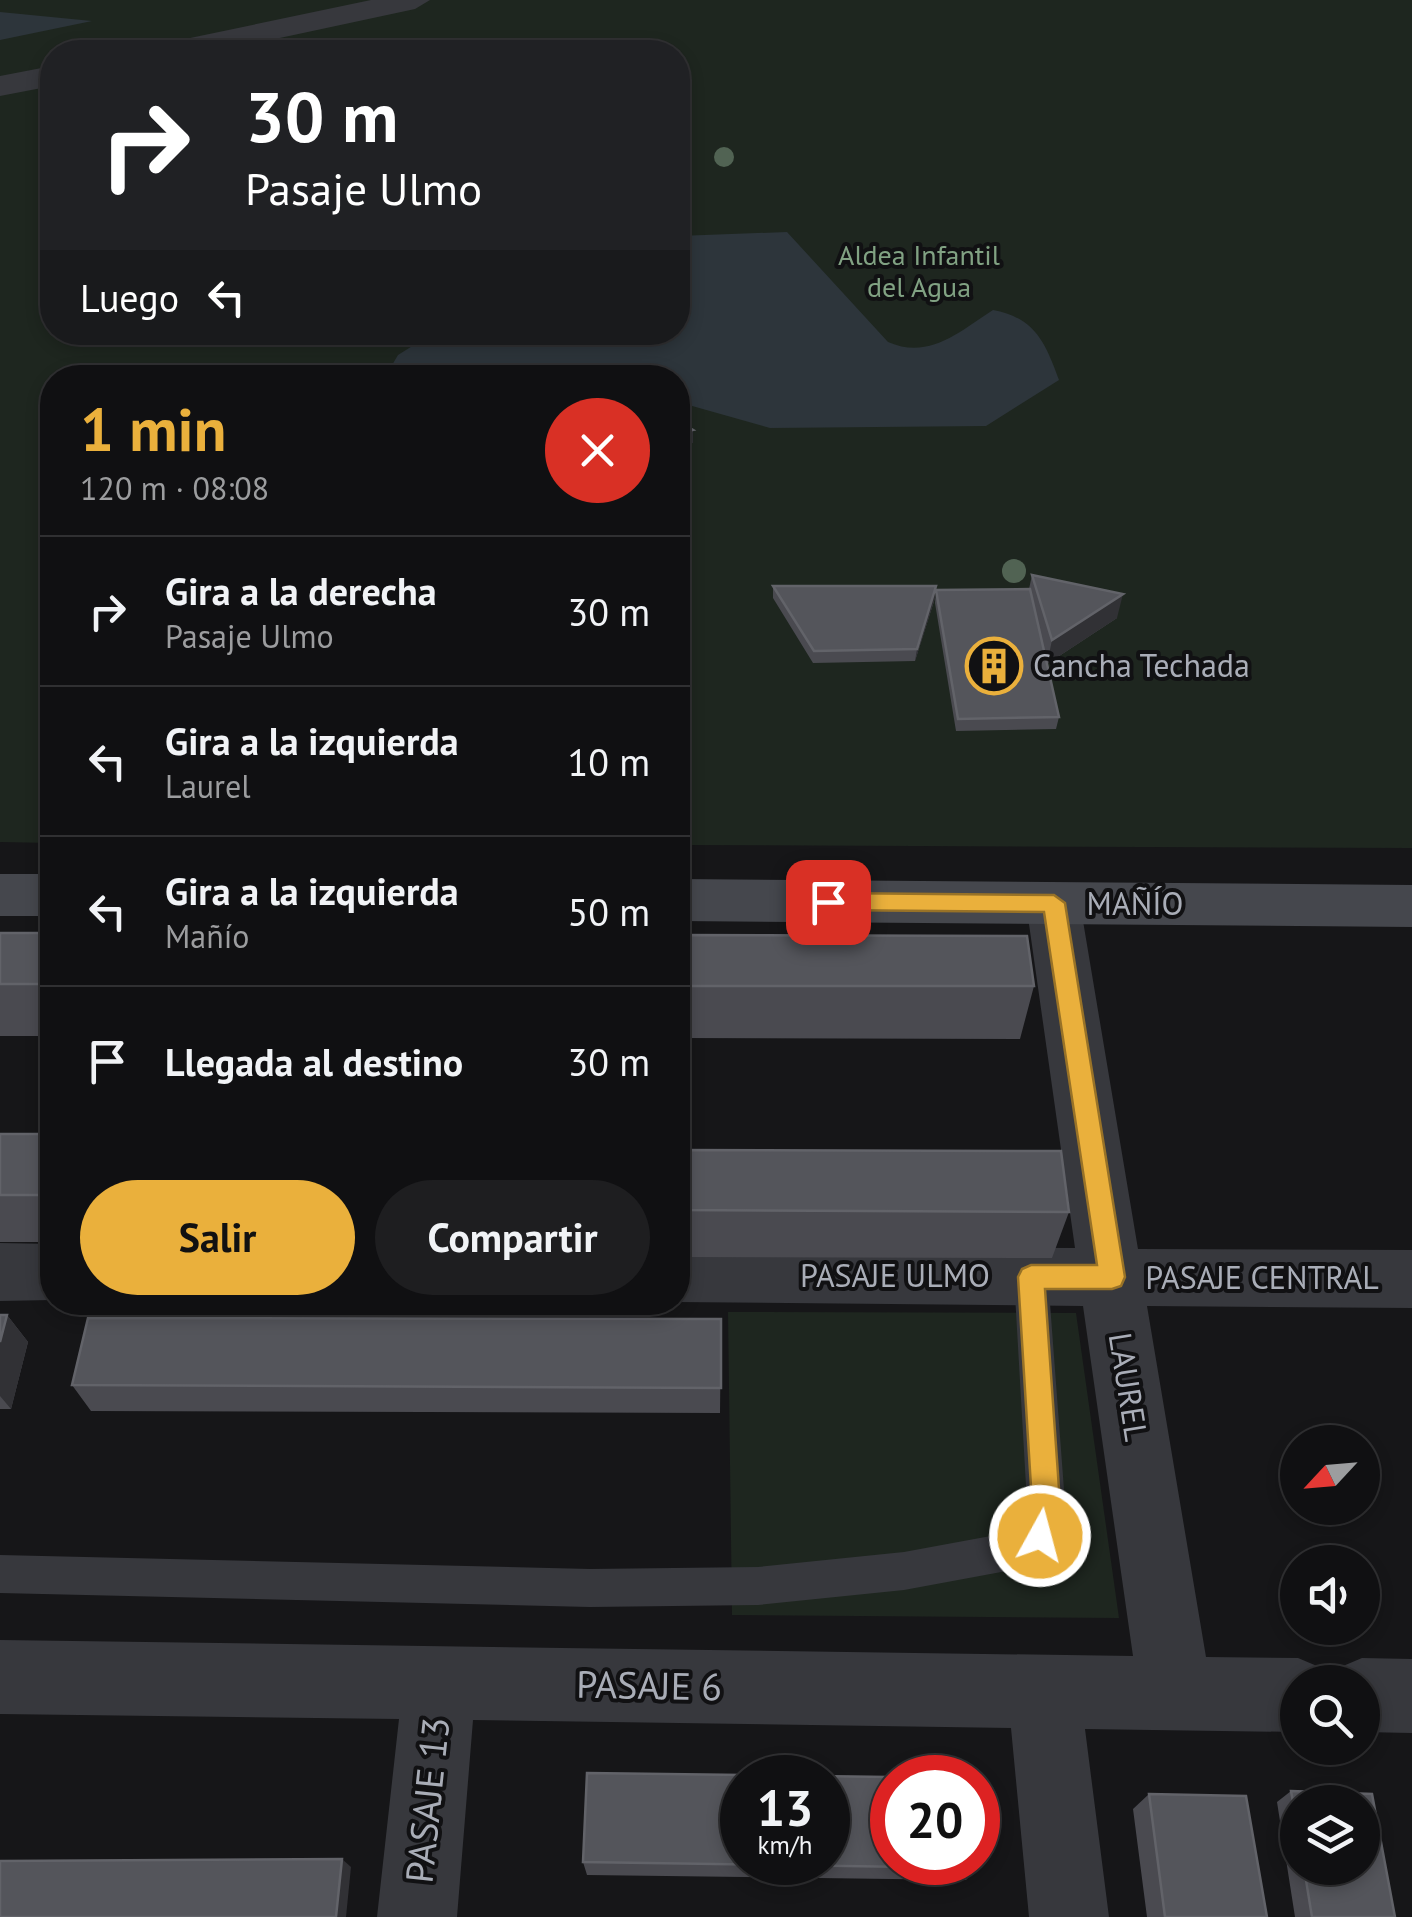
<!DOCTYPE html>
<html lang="es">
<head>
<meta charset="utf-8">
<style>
	:root { --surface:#101012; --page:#1e1e20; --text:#f1f3f6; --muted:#9c9d9f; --line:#303032; --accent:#eab03c }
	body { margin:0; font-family:"PT Sans",sans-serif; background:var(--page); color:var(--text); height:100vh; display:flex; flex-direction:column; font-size:38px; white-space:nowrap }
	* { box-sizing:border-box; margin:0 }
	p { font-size:32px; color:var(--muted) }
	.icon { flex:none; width:55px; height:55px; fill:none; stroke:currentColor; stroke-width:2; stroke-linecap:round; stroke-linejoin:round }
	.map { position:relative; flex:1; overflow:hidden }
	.details { position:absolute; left:40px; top:365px; width:650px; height:950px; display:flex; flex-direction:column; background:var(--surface); border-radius:40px; box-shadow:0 5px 15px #0003,0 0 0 2px var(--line) }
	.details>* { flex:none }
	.hud { position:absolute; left:40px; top:40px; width:650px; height:305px; border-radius:40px; box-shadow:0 5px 15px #0003,0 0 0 2px var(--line); background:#202124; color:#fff; overflow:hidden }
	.needle { width:65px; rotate:244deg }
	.controls { position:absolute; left:1280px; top:1425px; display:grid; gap:20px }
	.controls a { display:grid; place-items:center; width:100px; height:100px; border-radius:50%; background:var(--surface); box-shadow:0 5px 15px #0003,0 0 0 2px var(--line); font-size:50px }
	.speed { position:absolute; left:720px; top:1755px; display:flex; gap:20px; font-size:50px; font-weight:700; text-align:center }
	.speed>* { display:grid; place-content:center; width:130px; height:130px; border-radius:50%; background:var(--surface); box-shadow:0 5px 15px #0003,0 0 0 2px var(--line); line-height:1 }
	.speed small { font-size:25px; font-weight:400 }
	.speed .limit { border:15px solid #d22; background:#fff; color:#111 }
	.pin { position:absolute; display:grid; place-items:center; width:85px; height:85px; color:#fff; margin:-42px; border-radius:20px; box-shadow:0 5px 15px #0006 }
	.me { position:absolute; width:110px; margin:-55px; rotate:7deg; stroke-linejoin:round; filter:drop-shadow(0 0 8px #0008) }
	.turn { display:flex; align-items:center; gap:35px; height:210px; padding:0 40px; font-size:45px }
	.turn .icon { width:130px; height:130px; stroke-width:2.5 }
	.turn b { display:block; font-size:70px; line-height:85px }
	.then { display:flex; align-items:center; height:95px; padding:0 40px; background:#0003; gap:20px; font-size:38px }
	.round { display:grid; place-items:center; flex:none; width:105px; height:105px; border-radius:52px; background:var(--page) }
	.head { display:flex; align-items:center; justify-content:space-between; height:170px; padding:0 40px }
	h1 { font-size:60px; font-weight:800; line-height:75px; color:var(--accent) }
	.cta { display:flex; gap:20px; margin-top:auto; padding:20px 40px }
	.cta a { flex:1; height:115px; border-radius:60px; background:var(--accent); color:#111; font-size:40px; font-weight:800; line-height:115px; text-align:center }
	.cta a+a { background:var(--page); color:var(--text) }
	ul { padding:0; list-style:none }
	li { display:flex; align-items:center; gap:30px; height:150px; padding:0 40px; border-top:2px solid var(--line) }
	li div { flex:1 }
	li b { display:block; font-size:38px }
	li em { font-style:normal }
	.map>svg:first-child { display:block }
	.green { fill:#1e261f; fill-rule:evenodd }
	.water { fill:#2d353b }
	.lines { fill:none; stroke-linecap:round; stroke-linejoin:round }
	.lane { fill:#37383d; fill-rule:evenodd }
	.street { fill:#37383d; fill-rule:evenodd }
	.secondary { fill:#45474d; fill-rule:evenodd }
	.tree { fill:#516353 }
	.wall { fill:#4a4a50; fill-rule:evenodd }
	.shaded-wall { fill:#313135 }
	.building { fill:#54555b; stroke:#626369; stroke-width:2.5; fill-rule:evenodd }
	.route { fill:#eab03c; stroke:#987227; stroke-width:2.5 }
	.labels { text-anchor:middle; stroke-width:8; stroke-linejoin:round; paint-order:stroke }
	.far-park-label { font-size:28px; fill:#81a283; stroke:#111113 }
	.poi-label { font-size:32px; fill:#a9adb7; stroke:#111113; text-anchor:start }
	.street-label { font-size:32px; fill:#a9adb7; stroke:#111113 }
	.near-street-label { font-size:38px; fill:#a9adb7; stroke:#111113 }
</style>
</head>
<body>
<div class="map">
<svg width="1412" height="1917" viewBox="0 0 1412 1917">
	<rect width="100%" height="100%" fill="#161618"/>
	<path class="green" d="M0,0H1412V848L678,845V378H52V843L0,842ZM52,52H678V332H52Z
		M728,1312L1076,1313L1119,1618L732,1615Z"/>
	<path class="water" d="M0,12L92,21L0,40Z
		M787,232L888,342C929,360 959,332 993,310C1035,318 1045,342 1059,380L986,426L770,428L678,402V378L385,377L398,355L433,333L678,332V236Z"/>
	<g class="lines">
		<path class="lane" d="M1031,1261L1043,1266L1048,1277L1065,1503L1053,1549L1012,1570L904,1590L758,1605L590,1607L0,1593V1555L590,1569L758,1567L904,1552L1007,1533L1023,1524L1027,1503L1014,1277L1019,1266Z"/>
		<path class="street" d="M371,0H430L415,9L214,52H155L171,42Z
			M52,66V86L0,96V76Z
			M1053,882L1072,888L1080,903L1138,1249L1412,1250V1308L1147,1306L1206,1657L1298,1658L1324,1669L1330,1682H1298V1732L1085,1729L1109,1917H1029L1011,1728L473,1720L457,1917H377L399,1719L0,1714V1640L1133,1656L1083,1306L675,1302L678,1246L1075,1248L1026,903L1034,888Z
			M0,1243L52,1244V1300L0,1301Z
			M1362,1658L1412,1659V1733L1362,1732V1682H1330L1336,1669Z"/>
		<path class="secondary" d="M0,874H52V916H0Z
			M678,879L1412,885V927L678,921Z"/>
	</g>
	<g class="tree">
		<circle cx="724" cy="157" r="10"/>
		<circle cx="1014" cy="571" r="12"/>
	</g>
	<path class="wall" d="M1032,575L1117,618L1047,664L1059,717L1056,729L956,731L935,603L936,590L1029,589Z
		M773,586L935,598L915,661L813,663L773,598Z
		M0,933H52V1036H0Z
		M678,935L1034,986L1020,1039L678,1038Z
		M0,1134H52V1242H0Z
		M678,1150L1069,1212L1052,1258L678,1257Z
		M0,1315H7L28,1342L11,1409H0Z
		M721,1319L720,1413L91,1411L72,1385Z
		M1291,1791L1372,1794L1395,1917H1295L1277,1802ZM1298,1802H1362V1868H1298Z
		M1149,1794L1267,1917H1147L1133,1809Z
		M583,1862L976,1868L966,1880L587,1875Z"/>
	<path class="shaded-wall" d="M693,430V443L678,445V433Z
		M936,586L935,598L915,661L917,649Z
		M1123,594L1117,618L1047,664L1052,640Z
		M7,1315L28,1342L11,1409L0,1396V1342Z
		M342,1859L351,1867L346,1917H336Z"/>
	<path class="building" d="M678,421L693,430L678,433Z
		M1032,575L1123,594L1052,640Z
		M773,586H936L917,649L814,651Z
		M1030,589L1059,717L958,719L936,590Z
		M0,933H52V984H0Z
		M678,935L1027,936L1034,986H678Z
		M0,1134H52V1195H0Z
		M678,1150L1061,1151L1069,1212L678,1210Z
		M0,1315H7L0,1342Z
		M88,1318L721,1319V1388L72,1385Z
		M587,1773L961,1778H892V1862H975L976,1868L583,1862ZM742,1778H828V1862H742Z
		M1291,1791L1372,1794L1395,1917H1312L1304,1868H1362V1802H1298V1829Z
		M1149,1794L1246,1796L1267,1917H1165Z
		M342,1859L336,1917H0V1861Z"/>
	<path class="route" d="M828,893L1054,895L1065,903L1125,1277L1121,1286L1112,1289H1045L1060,1503L1050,1546L1040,1550L1029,1546L1025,1536L1032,1503L1018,1277L1022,1269L1031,1265H1097L1044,912L828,910L817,902Z"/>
	<defs>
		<g id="building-ring" transform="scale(2.875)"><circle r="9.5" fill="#111113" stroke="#eab03c" stroke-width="1.5"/><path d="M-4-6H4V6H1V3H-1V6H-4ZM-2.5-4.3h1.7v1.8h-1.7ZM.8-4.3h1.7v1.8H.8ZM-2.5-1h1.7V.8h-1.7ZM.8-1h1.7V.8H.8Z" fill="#eab03c"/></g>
	</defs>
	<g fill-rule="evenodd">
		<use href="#building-ring" x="994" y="666"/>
	</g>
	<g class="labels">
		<g class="far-park-label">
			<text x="919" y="265">Aldea Infantil<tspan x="919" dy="32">del Agua</tspan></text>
		</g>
		<g class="poi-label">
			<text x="1033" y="677">Cancha Techada</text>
		</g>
		<g class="street-label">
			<text x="1135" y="915">MAÑÍO</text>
			<text x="895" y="1287">PASAJE ULMO</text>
			<text x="1262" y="1289">PASAJE CENTRAL</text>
			<text transform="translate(1128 1387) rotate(81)" y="11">LAUREL</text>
		</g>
		<g class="near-street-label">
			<text transform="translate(649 1686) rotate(1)" y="13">PASAJE 6</text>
			<text transform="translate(428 1800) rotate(-84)" y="13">PASAJE 13</text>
		</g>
	</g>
</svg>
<div class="controls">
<a><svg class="needle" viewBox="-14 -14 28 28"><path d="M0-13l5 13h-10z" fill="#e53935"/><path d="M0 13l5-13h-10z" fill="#9c9d9f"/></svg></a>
<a><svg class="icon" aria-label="sound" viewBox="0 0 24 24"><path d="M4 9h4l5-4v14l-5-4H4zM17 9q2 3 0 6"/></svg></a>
<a><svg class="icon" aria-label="search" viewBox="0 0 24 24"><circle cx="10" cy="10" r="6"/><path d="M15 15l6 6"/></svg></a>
<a><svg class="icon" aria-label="layers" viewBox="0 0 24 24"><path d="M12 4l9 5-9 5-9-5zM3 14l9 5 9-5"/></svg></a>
</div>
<div class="speed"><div>13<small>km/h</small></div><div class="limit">20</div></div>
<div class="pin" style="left:828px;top:902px;background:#d93025"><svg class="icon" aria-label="arrive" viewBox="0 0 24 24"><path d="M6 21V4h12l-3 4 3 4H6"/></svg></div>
<svg class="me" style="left:1040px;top:1536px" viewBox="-20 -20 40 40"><circle r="17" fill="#eab03c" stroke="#fff" stroke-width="3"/><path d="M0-11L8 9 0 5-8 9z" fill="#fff"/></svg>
<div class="hud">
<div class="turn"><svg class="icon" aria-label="right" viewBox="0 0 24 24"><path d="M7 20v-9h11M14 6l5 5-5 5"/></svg><div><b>30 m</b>Pasaje Ulmo</div></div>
<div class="then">Luego<svg class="icon" aria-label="left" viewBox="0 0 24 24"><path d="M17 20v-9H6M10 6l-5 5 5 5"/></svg></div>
</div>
<section class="details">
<div class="head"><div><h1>1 min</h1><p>120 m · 08:08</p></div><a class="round" style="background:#d93025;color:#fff"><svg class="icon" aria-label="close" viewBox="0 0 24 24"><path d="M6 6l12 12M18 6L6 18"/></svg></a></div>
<ul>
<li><svg class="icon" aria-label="right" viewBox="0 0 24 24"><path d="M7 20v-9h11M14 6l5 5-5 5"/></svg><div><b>Gira a la derecha</b><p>Pasaje Ulmo</p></div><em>30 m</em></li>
<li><svg class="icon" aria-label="left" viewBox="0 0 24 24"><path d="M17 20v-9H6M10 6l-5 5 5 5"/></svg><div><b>Gira a la izquierda</b><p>Laurel</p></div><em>10 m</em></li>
<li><svg class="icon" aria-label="left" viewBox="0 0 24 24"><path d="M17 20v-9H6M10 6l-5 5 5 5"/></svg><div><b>Gira a la izquierda</b><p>Mañío</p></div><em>50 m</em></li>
<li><svg class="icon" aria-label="arrive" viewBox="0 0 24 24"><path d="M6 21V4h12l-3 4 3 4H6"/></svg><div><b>Llegada al destino</b></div><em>30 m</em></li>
</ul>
<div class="cta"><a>Salir</a><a>Compartir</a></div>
</section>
</div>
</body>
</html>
